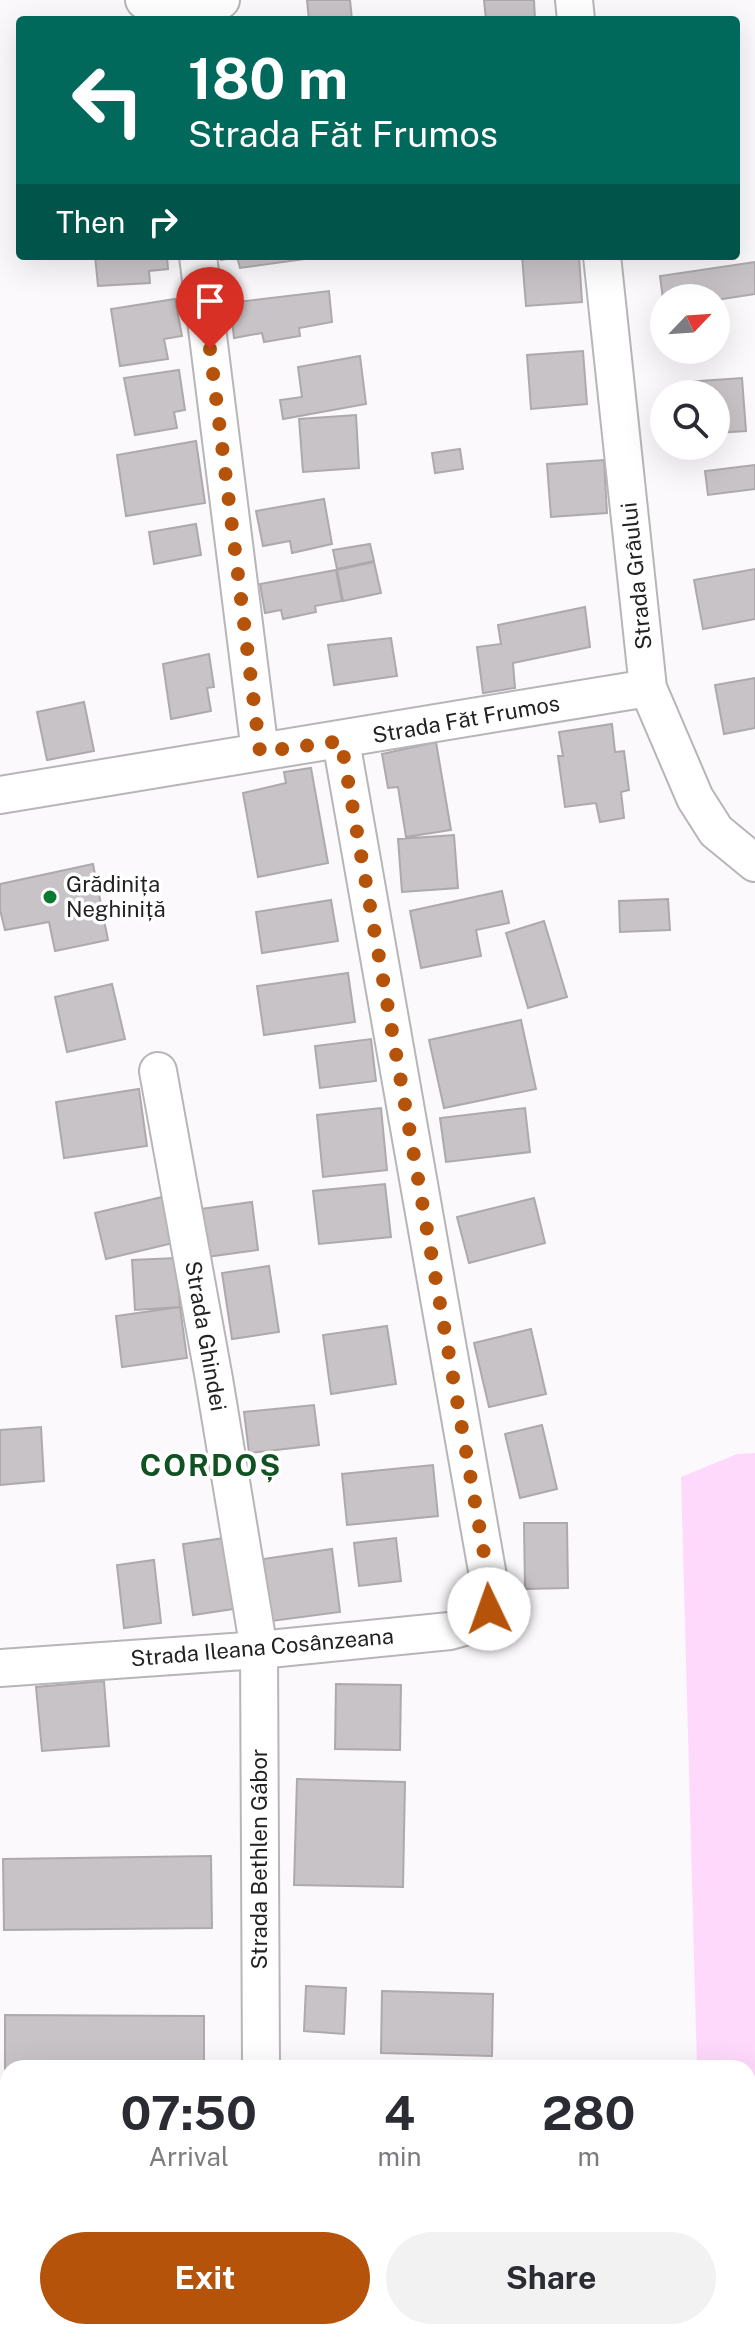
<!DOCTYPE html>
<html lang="en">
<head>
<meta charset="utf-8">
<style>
	:root { --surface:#fff; --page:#f2f2f3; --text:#2b2b33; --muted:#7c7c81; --accent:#b45309 }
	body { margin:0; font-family:"Public Sans",sans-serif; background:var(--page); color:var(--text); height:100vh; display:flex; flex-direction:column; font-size:30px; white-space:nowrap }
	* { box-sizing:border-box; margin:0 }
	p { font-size:26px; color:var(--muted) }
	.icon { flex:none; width:44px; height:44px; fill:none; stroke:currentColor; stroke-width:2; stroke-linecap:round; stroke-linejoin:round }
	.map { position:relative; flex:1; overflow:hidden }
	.sheet { position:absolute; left:0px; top:2060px; width:756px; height:280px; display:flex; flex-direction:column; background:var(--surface); border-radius:24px 24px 0 0; box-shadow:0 8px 32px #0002 }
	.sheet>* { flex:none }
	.guide { position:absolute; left:16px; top:16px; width:724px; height:244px; border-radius:8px; box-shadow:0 8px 32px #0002; background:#00695c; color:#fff; overflow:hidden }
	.needle { width:52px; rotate:65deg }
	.tools { position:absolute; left:650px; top:284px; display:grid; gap:16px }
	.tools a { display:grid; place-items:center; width:80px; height:80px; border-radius:50%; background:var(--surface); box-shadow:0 8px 32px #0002; font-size:40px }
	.pin { position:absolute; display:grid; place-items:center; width:68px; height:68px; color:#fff; margin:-82px -34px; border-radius:50% 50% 50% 0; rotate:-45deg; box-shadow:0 0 8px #0007 }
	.pin .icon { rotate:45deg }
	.me { position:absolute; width:88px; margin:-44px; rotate:357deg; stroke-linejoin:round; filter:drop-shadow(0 0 6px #0008) }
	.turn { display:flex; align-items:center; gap:28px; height:168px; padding:0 40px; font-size:36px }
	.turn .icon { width:104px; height:104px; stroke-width:2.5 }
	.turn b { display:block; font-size:56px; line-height:68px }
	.then { display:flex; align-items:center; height:76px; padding:0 40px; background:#0003; gap:16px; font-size:30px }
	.eta { display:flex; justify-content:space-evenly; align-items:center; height:136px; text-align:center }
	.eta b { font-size:48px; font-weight:700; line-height:56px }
	.action { display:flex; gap:16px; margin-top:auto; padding:16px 40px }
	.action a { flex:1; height:92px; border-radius:48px; background:var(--accent); color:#fff; font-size:32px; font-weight:700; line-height:92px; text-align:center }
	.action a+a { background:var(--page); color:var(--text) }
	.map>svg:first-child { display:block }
	.green { fill:#ffd9fb }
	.building { fill:#c7c3c6; stroke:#ada9ac; stroke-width:2 }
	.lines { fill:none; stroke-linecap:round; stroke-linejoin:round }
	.minor-casing { stroke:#b8b5b8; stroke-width:40 }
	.minor { stroke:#fff; stroke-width:36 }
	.route { stroke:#b45309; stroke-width:14; stroke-dasharray:0 25.2 }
	.poi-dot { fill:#097b31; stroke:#fff; stroke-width:3 }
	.labels { text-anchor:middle; stroke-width:7; stroke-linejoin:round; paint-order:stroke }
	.street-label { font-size:22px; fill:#232223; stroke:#fff }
	.poi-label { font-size:22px; fill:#232223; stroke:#fff; text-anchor:start }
	.district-label { font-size:30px; font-weight:bold; letter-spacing:2px; fill:#115222; stroke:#fff }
</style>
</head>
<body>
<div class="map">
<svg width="755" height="2340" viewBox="0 0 755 2340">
	<rect width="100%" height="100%" fill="#fcf9fc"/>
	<path class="green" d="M755,1453V2340H309L502,2332H748V2068H697L681,1477L737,1454Z"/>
	<path class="building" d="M307,0H350L352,20H309Z
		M484,0H534L535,20H486Z
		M95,256H167L168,269L149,271L150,283L98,286Z
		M221,256H313V258L240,268L237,257L221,260Z
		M522,256H579L582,302L526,306Z
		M755,262V294L716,300L664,298V307L660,276Z
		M329,291L332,322L299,328L300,336L264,342L262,333L234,338L230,303Z
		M175,299L182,336L164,339L168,359L120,366L111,309Z
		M583,351L587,404L531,409L527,355Z
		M360,356L366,404L283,419L280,400L302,397L298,367Z
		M179,370L185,410L174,412L177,428L135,435L124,378Z
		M742,378L746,431L716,433V394H687L686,382Z
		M356,415L359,468L303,472L299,419Z
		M196,441L205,503L126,516L117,455Z
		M460,449L463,469L435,473L432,453Z
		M604,460L607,513L551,517L547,464Z
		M755,465V489L708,495L705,471Z
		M324,499L332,544L292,553L290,541L263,546L256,511Z
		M196,524L201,555L154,564L149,532Z
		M370,544L374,561L337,569L333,550Z
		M374,562L381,593L343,601L337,570Z
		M755,569V619L703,629L694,580Z
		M336,570L342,601L315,606L316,612L283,619L281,610L265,613L260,584Z
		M585,607L590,647L513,663L515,688L483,693L477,647L501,644L498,625Z
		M391,638L397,676L334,685L328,645Z
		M209,654L214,687L207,688L211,711L171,719L163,664Z
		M755,678V728L724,734L715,685Z
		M84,702L94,751L47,760L37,712Z
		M612,724L615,752L624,751L629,790L621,792L624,818L600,822L596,803L565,807L558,756H563L559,732Z
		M436,742L451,830L406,837L398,787L388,788L382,754Z
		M311,768L328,863L258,877L243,793L286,783L284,772Z
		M454,835L458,888L402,892L398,839Z
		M93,864L108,940L55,951L49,922L5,930L0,910V884Z
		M502,891L509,923L476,930L481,956L421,968L410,911Z
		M668,899L670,930L620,932L619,901Z
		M331,900L338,941L262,953L256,912Z
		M544,921L567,997L528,1008L506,933Z
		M348,973L355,1022L264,1035L257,986Z
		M112,984L125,1039L67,1052L55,997Z
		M521,1020L536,1089L444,1108L429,1040Z
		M371,1039L376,1081L320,1088L315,1046Z
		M139,1089L147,1146L64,1158L56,1102Z
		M381,1108L387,1170L323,1177L317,1115Z
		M525,1108L530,1152L446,1162L440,1118Z
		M385,1184L391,1237L319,1244L313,1191Z
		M162,1197L173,1243L106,1259L95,1213Z
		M534,1198L545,1243L469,1263L457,1217Z
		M252,1202L258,1250L206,1257L200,1209Z
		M176,1258L180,1307L135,1310L132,1260Z
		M269,1266L279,1332L232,1339L222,1273Z
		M180,1307L187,1358L122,1367L116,1316Z
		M387,1326L396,1384L331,1394L323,1335Z
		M531,1329L546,1394L489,1407L474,1343Z
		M314,1405L319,1445L249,1453L244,1412Z
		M542,1425L557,1489L520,1498L505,1434Z
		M41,1427L44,1481L0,1485V1430Z
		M433,1465L438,1516L347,1525L342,1474Z
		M524,1523H567L568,1588L525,1589Z
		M231,1537L241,1608L193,1615L183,1544Z
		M396,1538L401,1581L359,1586L354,1543Z
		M332,1549L340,1612L272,1621L263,1559Z
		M154,1560L161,1623L124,1628L117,1565Z
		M104,1681L109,1746L42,1751L36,1687Z
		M336,1684L401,1685L400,1750L335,1749Z
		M297,1779L405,1782L403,1887L294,1885Z
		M211,1856L212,1928L4,1930L3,1859Z
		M306,1986L346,1988L344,2034L304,2031Z
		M382,1991L493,1994L492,2056L381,2053Z
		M5,2015L204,2016V2068H8V2090H5Z
		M0,2154L8,2155V2226L0,2225Z
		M0,2300H8V2332H202V2340H0Z"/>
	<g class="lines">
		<g class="minor-casing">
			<path id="minor" d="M144,0C167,19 197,15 221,0
				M574,0L576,20
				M198,256L260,752
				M602,256L648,688L695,798L716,831L755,863
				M0,795L648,688
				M158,1071L214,1379L259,1650L261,2068
				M0,1668L259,1650L450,1631L475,1624L489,1609V1582L341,741
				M263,2332V2340"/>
		</g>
		<use href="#minor" class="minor"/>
	</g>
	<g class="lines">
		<path class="route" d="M210,349L260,752L341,741L489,1582V1609"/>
	</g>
	<circle class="poi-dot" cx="50" cy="897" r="8"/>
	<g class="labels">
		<g class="street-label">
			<text transform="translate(636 576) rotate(-96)" y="8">Strada Grâului</text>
			<text transform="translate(466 719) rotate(-10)" y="8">Strada Făt Frumos</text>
			<text transform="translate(206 1336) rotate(80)" y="8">Strada Ghindei</text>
			<text transform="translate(262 1647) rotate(-5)" y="8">Strada Ileana Cosânzeana</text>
			<text transform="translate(259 1859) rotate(-90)" y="8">Strada Bethlen Gábor</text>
		</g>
		<g class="poi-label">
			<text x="66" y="892">Grădinița<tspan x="66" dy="25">Neghiniță</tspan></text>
		</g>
		<g class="district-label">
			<text x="211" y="1476">CORDOȘ</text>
		</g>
	</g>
</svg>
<div class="tools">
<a><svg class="needle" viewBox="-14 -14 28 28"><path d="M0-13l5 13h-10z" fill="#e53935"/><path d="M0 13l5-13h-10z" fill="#7c7c81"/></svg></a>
<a><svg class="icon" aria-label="search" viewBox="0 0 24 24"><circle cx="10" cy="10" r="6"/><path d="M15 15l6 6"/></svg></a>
</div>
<div class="pin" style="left:210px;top:349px;background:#d93025"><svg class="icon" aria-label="arrive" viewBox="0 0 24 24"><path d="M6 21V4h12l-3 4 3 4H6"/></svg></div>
<svg class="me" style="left:489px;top:1609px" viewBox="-20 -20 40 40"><circle r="19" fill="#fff"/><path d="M0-13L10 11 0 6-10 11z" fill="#b45309"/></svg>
<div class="guide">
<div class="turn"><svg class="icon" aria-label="left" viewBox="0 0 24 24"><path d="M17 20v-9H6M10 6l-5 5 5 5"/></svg><div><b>180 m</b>Strada Făt Frumos</div></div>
<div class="then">Then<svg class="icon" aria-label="right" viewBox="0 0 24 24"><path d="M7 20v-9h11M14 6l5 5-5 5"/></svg></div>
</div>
<section class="sheet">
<div class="eta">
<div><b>07:50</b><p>Arrival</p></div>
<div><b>4</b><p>min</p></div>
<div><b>280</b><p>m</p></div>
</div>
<div class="action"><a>Exit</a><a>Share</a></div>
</section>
</div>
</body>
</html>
